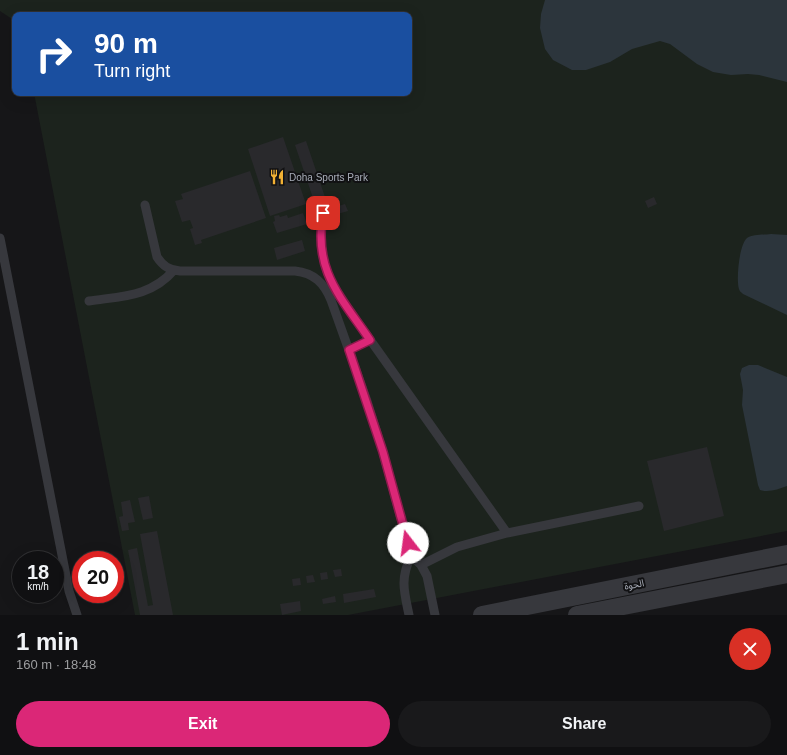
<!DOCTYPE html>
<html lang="en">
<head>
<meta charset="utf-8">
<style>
	:root { --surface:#101012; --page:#19191b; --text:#f1f3f6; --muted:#9c9d9f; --line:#303032; --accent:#db2777 }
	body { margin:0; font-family:Helvetica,"Noto Sans Arabic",sans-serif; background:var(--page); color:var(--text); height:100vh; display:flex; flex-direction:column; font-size:15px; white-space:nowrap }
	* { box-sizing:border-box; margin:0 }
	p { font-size:13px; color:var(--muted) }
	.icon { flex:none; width:22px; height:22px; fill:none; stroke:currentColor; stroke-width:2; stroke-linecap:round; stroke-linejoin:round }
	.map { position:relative; height:615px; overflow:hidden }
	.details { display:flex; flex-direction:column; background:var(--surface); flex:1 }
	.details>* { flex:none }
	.hud { position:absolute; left:12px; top:12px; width:400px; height:84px; border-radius:8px; box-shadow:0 4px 16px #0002,0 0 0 1px var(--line); background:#1a4fa0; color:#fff; overflow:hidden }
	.speed { position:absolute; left:12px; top:551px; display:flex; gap:8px; font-size:20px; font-weight:700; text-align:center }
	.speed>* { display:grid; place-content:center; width:52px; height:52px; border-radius:50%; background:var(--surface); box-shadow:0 4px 16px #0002,0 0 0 1px var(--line); line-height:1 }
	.speed small { font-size:10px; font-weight:400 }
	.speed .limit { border:6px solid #d22; background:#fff; color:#111 }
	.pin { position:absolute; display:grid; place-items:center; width:34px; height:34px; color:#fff; margin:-17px; border-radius:8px; box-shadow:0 2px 6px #0006 }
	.me { position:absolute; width:44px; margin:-22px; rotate:345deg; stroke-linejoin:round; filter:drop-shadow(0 0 3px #0008) }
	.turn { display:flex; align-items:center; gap:14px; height:84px; padding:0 16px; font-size:18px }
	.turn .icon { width:52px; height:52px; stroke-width:2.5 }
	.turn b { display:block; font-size:28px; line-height:34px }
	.round { display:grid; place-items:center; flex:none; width:42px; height:42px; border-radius:21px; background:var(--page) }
	.headline { display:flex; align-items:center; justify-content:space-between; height:68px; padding:0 16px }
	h1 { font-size:24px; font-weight:700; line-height:30px }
	.primary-button { display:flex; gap:8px; margin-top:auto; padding:8px 16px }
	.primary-button a { flex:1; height:46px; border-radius:24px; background:var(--accent); color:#fff; font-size:16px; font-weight:700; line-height:46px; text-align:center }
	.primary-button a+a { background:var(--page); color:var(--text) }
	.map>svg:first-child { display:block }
	.green { fill:#1c231d }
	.water { fill:#2c353c }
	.building { fill:#29292c }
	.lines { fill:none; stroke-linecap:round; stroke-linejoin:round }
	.service { stroke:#37383d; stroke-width:9 }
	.minor { stroke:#37383d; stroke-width:18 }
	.route-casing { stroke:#8e194d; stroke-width:10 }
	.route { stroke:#db2777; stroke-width:7 }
	.labels { text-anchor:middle; stroke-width:4; stroke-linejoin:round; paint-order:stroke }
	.poi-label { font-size:10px; fill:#a8adb8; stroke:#111113; text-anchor:start }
	.street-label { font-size:10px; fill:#a8adb8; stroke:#111113 }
</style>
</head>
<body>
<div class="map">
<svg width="787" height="615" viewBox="0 0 787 615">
	<rect width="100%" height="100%" fill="#161618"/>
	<path class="green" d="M0,0H787V531L348,615H135L34,93H409V15H15V21L0,11Z"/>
	<path class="water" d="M545,0H787V82L759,75L748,74L731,75L713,72L697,64L670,44L660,41L632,49L610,62L586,70H572L553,60L545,49L540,28L541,14Z
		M771,234L787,235V315L743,294C741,292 740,292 739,289C736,280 739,245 747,238C753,234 764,235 771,234Z
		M749,365H758L787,377V486C778,489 769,493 760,490L758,485L742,405L743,390L740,374L742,368Z"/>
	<path class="building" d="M283,137L306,204L270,216L248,149Z
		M306,141L325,197L314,201L295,145Z
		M250,171L266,218L201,240L202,243L195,245L190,229L193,228L190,220L182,222L175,201L183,199L181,194Z
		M654,197L657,204L648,208L645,201Z
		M345,204L348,211L334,215L332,208Z
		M303,213L307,224L277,233L273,222L275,221L274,216L279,215L280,217L287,215L288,218Z
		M302,240L305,251L277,260L274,248Z
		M707,447L724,516L664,531L647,461Z
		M149,496L153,518L143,520L138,498Z
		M130,500L135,522L128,523L129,530L122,531L119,517L123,516L121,502Z
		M157,531L173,615H140L128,550L137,548L148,606L153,605L140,534Z
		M341,569L342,576L335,577L333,570Z
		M327,572L328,579L321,580L320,573Z
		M313,575L315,582L307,583L306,576Z
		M300,578L301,585L293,586L292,579Z
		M374,589L376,597L344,603L343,594Z
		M335,596L336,602L323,604L322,599Z
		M300,601L301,611L282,615L280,604Z"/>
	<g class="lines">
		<path class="service" d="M145,205L157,257C163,266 169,270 180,271H295C314,273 324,283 331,300L367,401L383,452L411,556L421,565L427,576L435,615
			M323,213C318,244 322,266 337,293L507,533
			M0,238L69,591L77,615
			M89,301C121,296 151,297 174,270
			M349,350L370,340
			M421,565L457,547L507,533L639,506
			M409,615C404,591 400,579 411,556"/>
		<path class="minor" d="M482,615L787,554
			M577,615L787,574"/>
	</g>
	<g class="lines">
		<g class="route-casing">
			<path id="route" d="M323,213C313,270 340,296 370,340L349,350L383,452L408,543"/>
		</g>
		<use href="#route" class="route"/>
	</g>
	<defs>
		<g id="restaurant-bare" transform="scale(1.2)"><path d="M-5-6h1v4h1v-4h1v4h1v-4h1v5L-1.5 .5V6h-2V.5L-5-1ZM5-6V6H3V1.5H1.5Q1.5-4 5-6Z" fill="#f2b134" stroke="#111113" stroke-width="2.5" paint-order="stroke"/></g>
	</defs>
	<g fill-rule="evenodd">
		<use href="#restaurant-bare" x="277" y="177"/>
	</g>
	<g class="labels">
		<g class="poi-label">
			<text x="289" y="181">Doha Sports Park</text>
		</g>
		<g class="street-label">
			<text transform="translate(634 584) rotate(-11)" y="4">الحوة</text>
		</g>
	</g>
</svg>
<div class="speed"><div>18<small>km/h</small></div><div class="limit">20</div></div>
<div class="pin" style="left:323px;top:213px;background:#d93025"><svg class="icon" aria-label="arrive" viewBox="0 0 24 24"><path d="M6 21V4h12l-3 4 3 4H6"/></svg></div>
<svg class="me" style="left:408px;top:543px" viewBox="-20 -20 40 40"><circle r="19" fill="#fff"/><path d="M0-13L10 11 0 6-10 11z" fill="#db2777"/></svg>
<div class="hud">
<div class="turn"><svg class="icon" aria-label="right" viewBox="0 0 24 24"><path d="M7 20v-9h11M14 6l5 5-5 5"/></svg><div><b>90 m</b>Turn right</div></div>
</div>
</div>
<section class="details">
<div class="headline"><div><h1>1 min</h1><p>160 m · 18:48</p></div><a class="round" style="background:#d93025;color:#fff"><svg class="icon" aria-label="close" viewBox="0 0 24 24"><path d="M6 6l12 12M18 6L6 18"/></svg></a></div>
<div class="primary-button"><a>Exit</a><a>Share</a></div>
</section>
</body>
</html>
